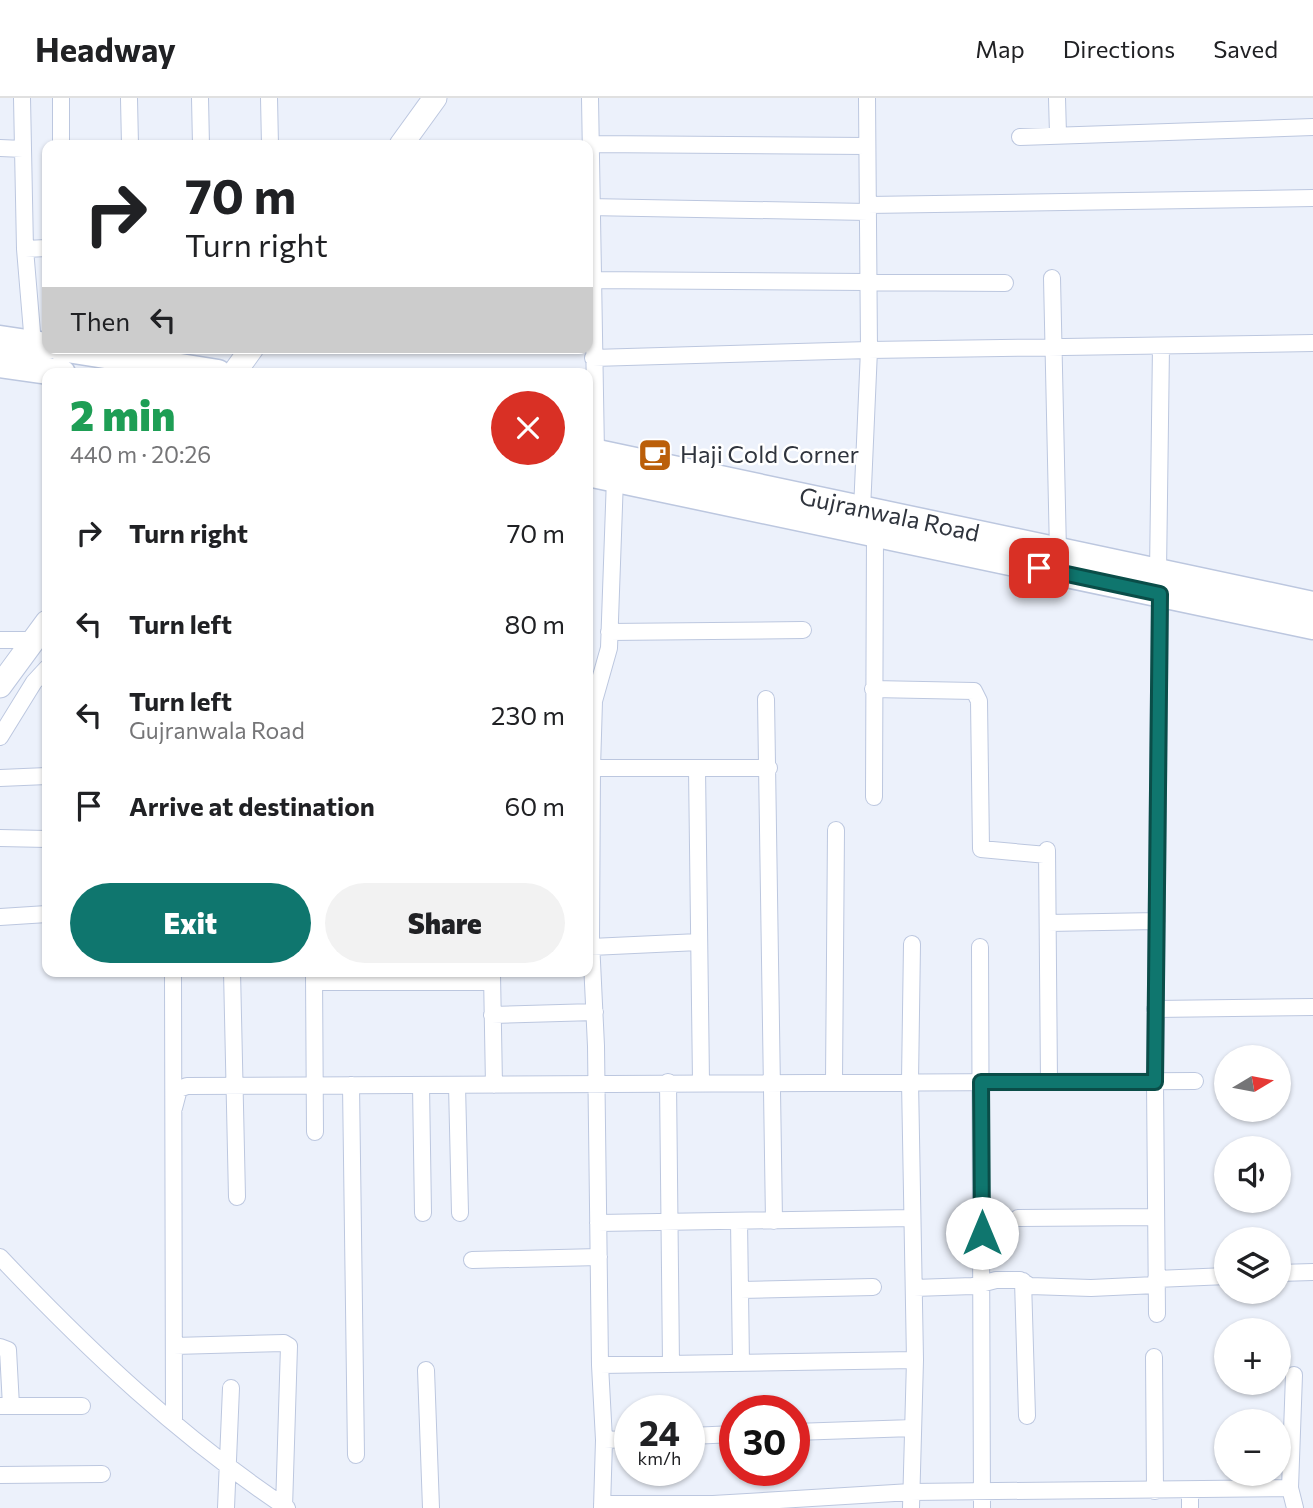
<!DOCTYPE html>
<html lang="en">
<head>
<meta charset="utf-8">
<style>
	:root { --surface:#fff; --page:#f2f2f2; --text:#202124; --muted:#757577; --line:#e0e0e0; --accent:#0f766e }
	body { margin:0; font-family:Commissioner,sans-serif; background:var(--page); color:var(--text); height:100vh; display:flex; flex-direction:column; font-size:26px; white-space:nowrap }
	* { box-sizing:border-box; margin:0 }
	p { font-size:23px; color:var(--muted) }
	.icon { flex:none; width:38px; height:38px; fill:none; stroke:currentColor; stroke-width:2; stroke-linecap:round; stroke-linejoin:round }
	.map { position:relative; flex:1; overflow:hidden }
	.side { position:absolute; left:42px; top:270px; width:551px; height:609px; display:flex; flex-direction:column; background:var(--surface); border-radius:14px; box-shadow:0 2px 5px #0004 }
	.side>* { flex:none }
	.banner { position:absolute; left:42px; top:42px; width:551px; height:214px; border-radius:14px; box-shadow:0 2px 5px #0004; background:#fff; color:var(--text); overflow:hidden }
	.needle { width:46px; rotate:80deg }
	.tools { position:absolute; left:1214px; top:947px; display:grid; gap:14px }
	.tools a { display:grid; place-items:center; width:77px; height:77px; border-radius:50%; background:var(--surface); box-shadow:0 2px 5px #0004; font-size:35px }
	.speed { position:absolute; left:614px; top:1297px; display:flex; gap:14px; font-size:35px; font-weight:700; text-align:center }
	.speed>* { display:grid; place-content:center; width:91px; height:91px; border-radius:50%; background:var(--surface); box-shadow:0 2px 5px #0004; line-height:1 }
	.speed small { font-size:18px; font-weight:400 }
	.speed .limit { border:10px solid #d22; background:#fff; color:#111 }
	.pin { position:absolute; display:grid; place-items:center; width:60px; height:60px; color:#fff; margin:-30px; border-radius:14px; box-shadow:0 4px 10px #0006 }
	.me { position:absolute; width:77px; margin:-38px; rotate:0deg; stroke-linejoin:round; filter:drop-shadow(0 0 5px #0008) }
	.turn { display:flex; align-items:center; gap:24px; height:147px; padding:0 28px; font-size:32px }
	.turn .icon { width:91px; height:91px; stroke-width:2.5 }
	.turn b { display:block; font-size:49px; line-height:60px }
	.then { display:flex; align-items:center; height:66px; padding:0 28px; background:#0003; gap:14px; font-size:26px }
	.round { display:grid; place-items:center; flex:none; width:74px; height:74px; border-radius:37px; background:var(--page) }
	.head { display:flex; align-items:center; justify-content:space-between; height:119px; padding:0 28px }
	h1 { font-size:42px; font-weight:800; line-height:52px; color:#1e9e55 }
	.primary-button { display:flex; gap:14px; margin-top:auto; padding:14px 28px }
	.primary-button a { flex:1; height:80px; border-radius:42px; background:var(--accent); color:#fff; font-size:28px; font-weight:800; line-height:80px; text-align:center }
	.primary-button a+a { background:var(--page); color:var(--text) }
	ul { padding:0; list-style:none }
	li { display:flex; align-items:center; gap:21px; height:91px; padding:0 28px }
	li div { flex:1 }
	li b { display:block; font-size:26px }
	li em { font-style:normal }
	header { display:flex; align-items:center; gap:42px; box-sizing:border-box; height:98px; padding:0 35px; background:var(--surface); border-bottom:2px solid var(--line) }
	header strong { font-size:33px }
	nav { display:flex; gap:38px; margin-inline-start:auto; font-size:24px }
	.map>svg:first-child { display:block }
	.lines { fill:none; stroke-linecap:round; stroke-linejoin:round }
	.minor-casing { stroke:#bcc7df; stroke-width:18 }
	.secondary-casing { stroke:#bcc7df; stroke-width:25 }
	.trunk-casing { stroke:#bcc7df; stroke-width:29 }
	.minor { stroke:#fff; stroke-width:16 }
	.secondary { stroke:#fff; stroke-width:23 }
	.trunk { stroke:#fff; stroke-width:26 }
	.route-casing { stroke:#0a4d48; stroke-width:18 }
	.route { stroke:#0f766e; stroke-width:12 }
	.labels { text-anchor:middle; stroke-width:5; stroke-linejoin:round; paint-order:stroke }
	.poi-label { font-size:24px; fill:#2f343d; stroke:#fff; text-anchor:start }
	.street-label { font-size:24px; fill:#2f343d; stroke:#fff }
</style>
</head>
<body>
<header>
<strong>Headway</strong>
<nav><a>Map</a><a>Directions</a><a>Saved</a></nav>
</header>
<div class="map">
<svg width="1313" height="1410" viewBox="0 0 1313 1410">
	<rect width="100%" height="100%" fill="#ecf1fb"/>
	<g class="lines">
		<g class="minor-casing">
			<path id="minor" d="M22,0L25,151L33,246
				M61,0V47
				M200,0L201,47
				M269,0L270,47
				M590,0L596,355
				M1057,0L1058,36
				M129,1L130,47
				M1020,39L1313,29
				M590,46L867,48
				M0,50L23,51
				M868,107L1313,100
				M588,109L868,114
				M25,151L47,150
				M1052,180L1058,454
				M588,182L1005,185
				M593,260L869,252L1313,245
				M862,412L869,252L867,0
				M1158,475L1161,248
				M609,534L803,532
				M0,542H34
				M873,591L974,593L979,603L981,751L1047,757
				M766,601L774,1123
				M0,639L34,584L47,570
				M588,670H769
				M697,670L701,984
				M0,680L47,678
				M874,699L875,435
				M0,740L47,741
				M1047,752L1049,984
				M0,819L47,816
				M1048,825L1157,823
				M591,849L699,844
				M980,849L982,1410
				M173,873L174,1325
				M232,873L237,1099
				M314,876L315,1034
				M492,876L494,987
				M314,884H492
				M1155,911L1313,909
				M492,917L595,914
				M834,983L836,732
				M668,984L671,1266
				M351,987L356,1357
				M421,987L423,1115
				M457,987L460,1115
				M174,1010L179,991L187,988L1195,983
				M1018,1120L1156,1119
				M739,1123L741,1265
				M598,1125L912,1120
				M0,1159C88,1252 180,1339 287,1410
				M472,1162L599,1159
				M1279,1175L1313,1174
				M1156,1181L1227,1178
				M1023,1183L1027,1318
				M914,1190L973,1188L996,1182H1020L1030,1188L1091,1190L1156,1187
				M740,1192L873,1189
				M1157,1216L1155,984L1160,496
				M174,1248L284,1245L289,1248L284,1410
				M0,1249L8,1252L11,1308
				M1154,1259L1155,1393
				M600,1267L915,1262
				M426,1272L431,1410
				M1294,1277L1290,1390L1295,1410
				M0,1308H82
				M794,1334L913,1330
				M690,1338L735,1336
				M604,1342L630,1341
				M0,1377L102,1376
				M1190,1392V1410
				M602,1406H713L911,1394L1290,1390
				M226,1410L231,1290
				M602,1410L604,1342L600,1267L596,948L591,843L592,670L594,603L609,550L615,380
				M911,1410L915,1262L910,983L912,846"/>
		</g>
		<g class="secondary-casing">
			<path id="secondary" d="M401,47L435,0
				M234,275L252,250
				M0,588L47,524"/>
		</g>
		<g class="trunk-casing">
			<g id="trunk">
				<path d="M0,241L47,248"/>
				<path d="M61,250L218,275"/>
				<path d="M0,266L62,275"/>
				<path id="s1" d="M588,353L1313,507"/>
				<path d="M588,375L1313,528"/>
			</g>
		</g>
		<use href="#minor" class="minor"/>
		<use href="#secondary" class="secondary"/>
		<use href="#trunk" class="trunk"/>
	</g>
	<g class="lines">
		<g class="route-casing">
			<path id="route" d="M982,1135L981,984H1155L1160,496L1039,470"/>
		</g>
		<use href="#route" class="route"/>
	</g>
	<defs>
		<g id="cafe-square" transform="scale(1.75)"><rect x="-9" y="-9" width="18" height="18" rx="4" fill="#bb5f0a" stroke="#fff"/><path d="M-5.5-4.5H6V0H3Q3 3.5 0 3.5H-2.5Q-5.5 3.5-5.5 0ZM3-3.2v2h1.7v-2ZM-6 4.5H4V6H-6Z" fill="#fff"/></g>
	</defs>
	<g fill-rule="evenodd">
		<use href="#cafe-square" x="655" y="357"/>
	</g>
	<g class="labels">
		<g class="poi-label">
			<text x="680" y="365">Haji Cold Corner</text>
		</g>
		<g class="street-label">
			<text dy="8" stroke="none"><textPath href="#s1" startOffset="308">Gujranwala Road</textPath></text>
		</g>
	</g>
</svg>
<div class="tools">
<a><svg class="needle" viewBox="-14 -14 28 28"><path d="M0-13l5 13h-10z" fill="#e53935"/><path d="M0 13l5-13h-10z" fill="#757577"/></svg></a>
<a><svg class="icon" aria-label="sound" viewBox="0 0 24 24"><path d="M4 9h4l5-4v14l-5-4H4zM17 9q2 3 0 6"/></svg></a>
<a><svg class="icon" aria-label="layers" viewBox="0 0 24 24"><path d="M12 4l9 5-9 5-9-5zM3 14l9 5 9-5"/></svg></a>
<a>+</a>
<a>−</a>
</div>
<div class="speed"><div>24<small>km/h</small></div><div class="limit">30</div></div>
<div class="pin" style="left:1039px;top:470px;background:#d93025"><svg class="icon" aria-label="arrive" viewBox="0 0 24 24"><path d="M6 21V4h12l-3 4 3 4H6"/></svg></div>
<svg class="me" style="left:982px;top:1135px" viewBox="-20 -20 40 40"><circle r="19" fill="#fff"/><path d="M0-13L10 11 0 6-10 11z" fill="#0f766e"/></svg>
<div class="banner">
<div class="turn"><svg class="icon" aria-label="right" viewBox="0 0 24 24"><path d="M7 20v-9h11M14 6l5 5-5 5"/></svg><div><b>70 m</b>Turn right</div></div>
<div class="then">Then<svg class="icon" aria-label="left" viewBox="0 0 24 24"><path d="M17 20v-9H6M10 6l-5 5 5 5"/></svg></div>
</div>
<section class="side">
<div class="head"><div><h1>2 min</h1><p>440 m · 20:26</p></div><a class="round" style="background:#d93025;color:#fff"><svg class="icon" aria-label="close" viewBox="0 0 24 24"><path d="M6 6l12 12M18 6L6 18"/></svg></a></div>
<ul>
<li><svg class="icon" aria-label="right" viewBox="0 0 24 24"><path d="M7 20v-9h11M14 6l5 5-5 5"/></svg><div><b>Turn right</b></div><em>70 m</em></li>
<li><svg class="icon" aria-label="left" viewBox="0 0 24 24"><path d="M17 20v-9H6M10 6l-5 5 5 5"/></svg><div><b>Turn left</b></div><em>80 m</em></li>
<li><svg class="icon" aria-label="left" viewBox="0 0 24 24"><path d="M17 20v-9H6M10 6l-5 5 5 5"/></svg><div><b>Turn left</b><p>Gujranwala Road</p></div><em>230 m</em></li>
<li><svg class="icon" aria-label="arrive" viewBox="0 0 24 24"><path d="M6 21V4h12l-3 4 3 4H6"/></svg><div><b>Arrive at destination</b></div><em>60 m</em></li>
</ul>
<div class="primary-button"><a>Exit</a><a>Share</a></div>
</section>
</div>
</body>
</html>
